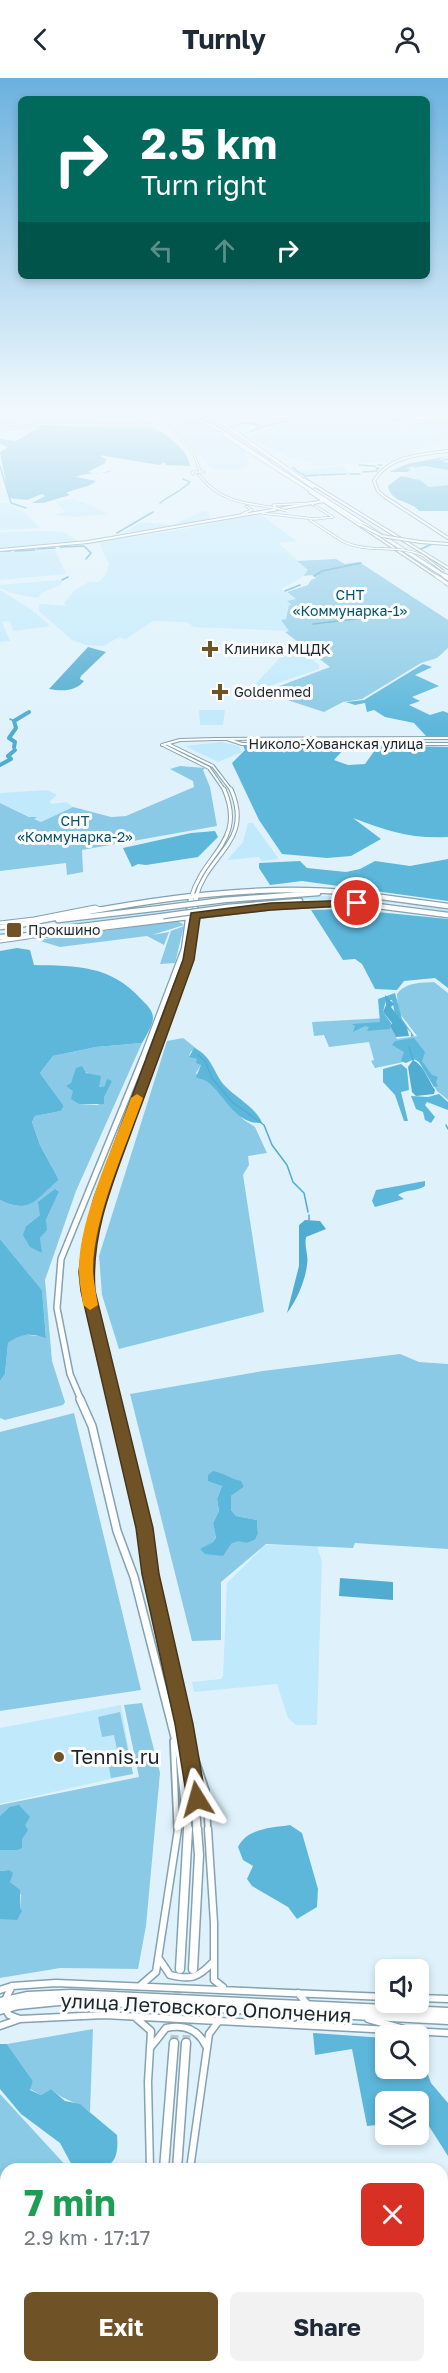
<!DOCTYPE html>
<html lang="en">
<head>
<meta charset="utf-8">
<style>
	:root { --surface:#fff; --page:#f2f2f3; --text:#1f2937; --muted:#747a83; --accent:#6f5326 }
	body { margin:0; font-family:"Golos Text",sans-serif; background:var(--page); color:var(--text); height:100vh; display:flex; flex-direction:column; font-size:22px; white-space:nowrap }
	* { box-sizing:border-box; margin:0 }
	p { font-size:20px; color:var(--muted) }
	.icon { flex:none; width:33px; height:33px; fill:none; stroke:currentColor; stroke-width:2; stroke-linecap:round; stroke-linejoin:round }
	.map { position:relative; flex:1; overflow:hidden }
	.side { position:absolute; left:0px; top:2085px; width:448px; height:210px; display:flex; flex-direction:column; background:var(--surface); border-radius:18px 18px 0 0; box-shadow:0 3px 9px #0003 }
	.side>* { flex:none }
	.hud { position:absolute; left:18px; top:18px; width:412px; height:183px; border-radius:9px; box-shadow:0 3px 9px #0003; background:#00695c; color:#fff; overflow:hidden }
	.buttons { position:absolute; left:375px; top:1881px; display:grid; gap:12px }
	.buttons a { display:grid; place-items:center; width:54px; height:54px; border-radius:9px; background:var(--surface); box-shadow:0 3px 9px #0003; font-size:30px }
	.pin { position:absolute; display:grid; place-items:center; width:51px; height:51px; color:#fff; margin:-26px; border:3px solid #fff; border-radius:50%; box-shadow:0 2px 6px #0007 }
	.me { position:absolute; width:66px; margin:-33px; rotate:352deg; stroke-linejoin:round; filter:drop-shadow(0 0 4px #0008) }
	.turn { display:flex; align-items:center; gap:21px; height:126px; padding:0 24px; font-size:27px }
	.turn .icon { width:78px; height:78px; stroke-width:2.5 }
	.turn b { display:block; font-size:42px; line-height:51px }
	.lanes { display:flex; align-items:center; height:57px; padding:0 24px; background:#0003; justify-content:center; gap:30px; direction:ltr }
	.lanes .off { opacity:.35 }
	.round { display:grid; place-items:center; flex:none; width:63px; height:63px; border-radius:9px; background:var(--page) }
	.head { display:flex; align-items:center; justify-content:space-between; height:102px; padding:0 24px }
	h1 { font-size:36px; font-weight:700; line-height:45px; color:#1e9e55 }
	.button { display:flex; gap:12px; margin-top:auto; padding:12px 24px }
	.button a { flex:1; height:69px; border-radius:9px; background:var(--accent); color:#fff; font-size:24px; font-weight:700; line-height:69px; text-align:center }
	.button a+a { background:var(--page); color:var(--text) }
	header { display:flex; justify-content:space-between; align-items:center; height:78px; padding:0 24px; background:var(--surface); font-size:27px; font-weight:700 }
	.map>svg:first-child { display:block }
	.built { fill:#c1e9fc }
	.green { fill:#8acae6; fill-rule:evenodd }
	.forest { fill:#5cb7db }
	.water { fill:#51acd1 }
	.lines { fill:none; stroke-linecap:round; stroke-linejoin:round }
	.stream { stroke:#51acd1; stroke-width:1.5 }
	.river { stroke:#51acd1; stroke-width:4 }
	.major-tunnel-far2 { stroke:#b8c9d1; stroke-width:2; stroke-dasharray:2 1.5; stroke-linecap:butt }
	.major-tunnel-far1 { stroke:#b8c9d1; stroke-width:3; stroke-dasharray:3 1.5; stroke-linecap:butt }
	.major-tunnel { stroke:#b8c9d1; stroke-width:8; stroke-dasharray:8 4.5; stroke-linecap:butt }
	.highway-tunnel { stroke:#b8c9d1; stroke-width:3; stroke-dasharray:3 1.5; stroke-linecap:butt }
	.minor-far4-casing { stroke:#84a2b0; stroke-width:3 }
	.minor-far3-casing { stroke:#84a2b0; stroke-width:4 }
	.minor-far2-casing { stroke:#84a2b0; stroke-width:5 }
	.minor-far1-casing { stroke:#84a2b0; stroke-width:8 }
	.minor-casing { stroke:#84a2b0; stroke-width:9 }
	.major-far5-casing { stroke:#84a2b0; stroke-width:4 }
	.major-far4-casing { stroke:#84a2b0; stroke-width:4.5 }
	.major-far3-casing { stroke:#84a2b0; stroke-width:7 }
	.major-far2-casing { stroke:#84a2b0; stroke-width:8 }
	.major-far1-casing { stroke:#84a2b0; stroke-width:10 }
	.major-casing { stroke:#84a2b0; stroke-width:11 }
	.highway-far1-casing { stroke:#84a2b0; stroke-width:4.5 }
	.highway-casing { stroke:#84a2b0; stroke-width:6 }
	.minor-far4 { stroke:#fff; stroke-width:1.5 }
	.minor-far3 { stroke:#fff; stroke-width:2 }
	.minor-far2 { stroke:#fff; stroke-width:3 }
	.minor-far1 { stroke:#fff; stroke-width:4.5 }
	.minor { stroke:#fff; stroke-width:6 }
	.major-far5 { stroke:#fff; stroke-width:2 }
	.major-far4 { stroke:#fff; stroke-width:3 }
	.major-far3 { stroke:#fff; stroke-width:4.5 }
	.major-far2 { stroke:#fff; stroke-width:5 }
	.major-far1 { stroke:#fff; stroke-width:7 }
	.major { stroke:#fff; stroke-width:8 }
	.highway-far1 { stroke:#fff; stroke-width:3 }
	.highway { stroke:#fff; stroke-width:4.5 }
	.minor-bridge-casing { stroke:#84a2b0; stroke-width:3; stroke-linecap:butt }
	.major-bridge-far1-casing { stroke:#84a2b0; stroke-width:4; stroke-linecap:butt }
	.major-bridge-casing { stroke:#84a2b0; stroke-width:7; stroke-linecap:butt }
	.highway-bridge-casing { stroke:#84a2b0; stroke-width:4.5; stroke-linecap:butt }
	.minor-bridge { stroke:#fff; stroke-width:1.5 }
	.major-bridge-far1 { stroke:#fff; stroke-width:2 }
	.major-bridge { stroke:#fff; stroke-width:4.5 }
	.highway-bridge { stroke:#fff; stroke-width:3 }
	.route { fill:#6f5326; stroke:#483619; stroke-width:1.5 }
	.slow { fill:#f59e0b }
	.poi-dot { fill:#6f5326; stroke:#fcfcfc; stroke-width:2 }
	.labels { text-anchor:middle; stroke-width:6; stroke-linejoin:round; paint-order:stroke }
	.far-park-label { font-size:14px; fill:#02536c; stroke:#fcfcfc }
	.far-poi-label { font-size:14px; fill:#1a262b; stroke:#fcfcfc; text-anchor:start }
	.far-street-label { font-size:14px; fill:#1a262b; stroke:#fcfcfc }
	.near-poi-label { font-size:20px; fill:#1a262b; stroke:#fcfcfc; text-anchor:start }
	.near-street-label { font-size:20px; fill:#1a262b; stroke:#fcfcfc }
</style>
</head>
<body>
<header><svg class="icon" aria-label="back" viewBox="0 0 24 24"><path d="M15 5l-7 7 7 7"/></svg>Turnly<svg class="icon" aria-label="person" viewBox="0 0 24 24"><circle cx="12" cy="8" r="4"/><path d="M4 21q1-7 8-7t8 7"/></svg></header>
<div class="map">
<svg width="448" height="2295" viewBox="0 0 448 2295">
	<rect width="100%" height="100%" fill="#dff2fb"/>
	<path class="built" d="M28,330H154L174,335L201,345L245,373L249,388L234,392L213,391L166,344L146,341L141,345H32L18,342Z
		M412,343L448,345V361L393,383L314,388L313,385L288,379L250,360L256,352L293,345L410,348Z
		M419,387L448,392V407L429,409L420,402L403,397Z
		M343,388L348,396L305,398L299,392Z
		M73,421L90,427L108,436L76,439L54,437L66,434L56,424Z
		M0,425H6L27,436L40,450L0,452Z
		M206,432L211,443L115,456L128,453L141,444L172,447Z
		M244,437H262L296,463L278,465L308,492L298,502L281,511L296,521L288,523L293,528L285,544L289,553L194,549L187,544L153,543L126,561L119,559L104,568L86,567L72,562L39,533V527L42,526L66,528L64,525L75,512L89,504H99L106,496L109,486L99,464L196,449Z
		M46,453L63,454L78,463L0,470V454Z
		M55,472L66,496L0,502V474Z
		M58,502L62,503L60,507L41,515L38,520L15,516L0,510V507Z
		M0,512L31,531L50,548L14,553L9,543L2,544L10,563L0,564Z
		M293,566L319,587V591L246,616Z
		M199,632H225L223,647H200Z
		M221,664L239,668L242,674L218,684L185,668Z
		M47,712L57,717L50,723L51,726L66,724L73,729L41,744L0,725V715Z
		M248,745H253L279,781L262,783L259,779L227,782L243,764Z
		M306,817L397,822L448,830V834L397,825L307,821L259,824L58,849L56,844Z
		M265,1467L317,1468L322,1484L317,1647H296L288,1640L277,1606L194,1614L192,1604L221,1601L223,1598L227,1505Z
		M121,1627L133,1696L0,1726V1650Z"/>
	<path class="green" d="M336,481L345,486L359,484L448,542V570L437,580L421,585L362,621L343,624L324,634L275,618L277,617L269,612L330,589L285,554L289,553L281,542L286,541L289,527H292L287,523L296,521L287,514L308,507L311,502L316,500L312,497L303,498L308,492L297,483Z
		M180,688L205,690L203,692L210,709L217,748L82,772L83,794L67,797L66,785L0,793V725L29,739H37L34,741L41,744L73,729L111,739L126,738L194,709L193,703L170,691Z
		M178,843L184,847L152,857L169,854L164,867L147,858L60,869L37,862Z
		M184,848L175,885L160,886L171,853Z
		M434,904L448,915V1022L437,1013L418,981L375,990L371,983L374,982L369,964L329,969L324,957L314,958L312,944L386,940L397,961L417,958L398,933L397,916C406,904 420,905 434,904Z
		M183,960L197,971L191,973L189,978L197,981L201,987L196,995L200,1001L207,1002L244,1042L255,1049L267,1075L248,1078L249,1087L243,1097L264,1234L119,1271L102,1217L99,1178L167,963Z
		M142,965L76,1113L45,1202L52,1283L65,1324L63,1327L5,1342L0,1340V1303L5,1296L8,1265L20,1256L46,1259L42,1212L0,1161V1122C32,1137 34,1121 59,1102L40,1067L32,1044L35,1038L61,1033L64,1028L40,995L53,978L96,969ZM86,994L99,1005V1009L105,1008L104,1019L98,1027L79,1026L71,1006ZM59,1114L46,1142V1152L40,1160L41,1175L26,1148L40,1137Z
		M400,1276L419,1284L448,1286V1471L355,1465L353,1470L266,1466L221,1504V1562L192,1563L130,1316L263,1293ZM233,1402L241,1404L244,1409L231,1418V1432L236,1438L257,1442L258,1456L255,1462L247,1465L239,1462L231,1466L200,1472L213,1464L216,1458L213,1445L219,1433L217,1421L222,1408L215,1404Z
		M74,1335L141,1612L0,1633V1354Z
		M142,1625L160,1695L146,1848L138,1891L60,1890L0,1900V1841L20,1830L21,1817L10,1804L9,1792L0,1793V1772H18L25,1747L24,1734L21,1731L0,1738V1727L139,1699L124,1627Z
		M120,1634L133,1696L111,1700L107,1679L118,1677L114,1657L102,1659L98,1639Z
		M93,1951L90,2034C77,2023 65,2024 51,2011L41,2017L30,2011L33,2003L7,1966Z
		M0,2016L69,2091H6V2118L0,2120Z"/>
	<path class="forest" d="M41,348L153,350C166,354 189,374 190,388L166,387L164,384L160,387L99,377L106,381L105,385L88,394L97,396L114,392C101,398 87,393 76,399L96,403C89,410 76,410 66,415L70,417L43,425H32L45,418L42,416L27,422L9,420L0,374L8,369L0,366V361L16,363Z
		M448,378L438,382L448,385V392L419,387L405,391H412L407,394H389L407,386Z
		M401,398L420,402L429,409L448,407V433H419C413,423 390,425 388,408Z
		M423,586L432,589L415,597L439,608L412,619L420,623L409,627L430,637L443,633L448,635V658H426L414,645L385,639L374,632L367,634L365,625L355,627L346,624L364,622Z
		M243,667H332L343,672L334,682L348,687L365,686L375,672L358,670L359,667L448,669V759C410,761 388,753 353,740L381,761L351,778L327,780L282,776L259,742L232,685L245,672Z
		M215,753L218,759L198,779L146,787L138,786L132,789L123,770L191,755Z
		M448,781V823L302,803L270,807L259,790V785L300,783L307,790L346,794L360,791L375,783L410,788Z
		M347,831L448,841V910L435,900L404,903L397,912L375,911L362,886L355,881L343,882L311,832Z
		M17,870L30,872L34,887C77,888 110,887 141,921C146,926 153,932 153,940C153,947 146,958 142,965L96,969L53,978L40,995L64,1028L61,1033L35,1038L32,1044L40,1067L59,1102C35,1121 32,1137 0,1122V873Z
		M395,915L402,941L414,958L411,959V955L395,936L392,922H386L383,934L391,945L390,951L367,953L369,949L365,948L353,954L355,948L352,946L380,944L378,921Z
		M414,960L425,974L422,983L432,997L438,999L436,1004L438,1008L434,1009L419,984L414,981L406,985L401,983L404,974L392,967L395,963Z
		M194,970C213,978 213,996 226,1009C236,1019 258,1032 262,1045C237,1047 226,1020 209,1005C205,1001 201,1002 196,999L201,987L196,985L197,981L189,979Z
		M401,986L407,991L409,1012L401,1014L408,1043H404L395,1017L383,1004V991Z
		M82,988L86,995L101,998L99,1009L105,1008L107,1001L112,1003L104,1019V1026H79L71,1021L73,1013L66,1008L71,1005L76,990Z
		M439,1016L448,1024V1032L427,1024L425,1027L435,1039L431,1045L425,1042L423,1034L416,1031L411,1018L428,1019Z
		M425,1103V1108C416,1114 406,1111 398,1117L404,1121L375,1129L372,1123L376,1112Z
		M55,1111L59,1114L46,1142L47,1152L40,1160L42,1175L30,1169L23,1157L26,1148L40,1137L38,1124Z
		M0,1161L42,1212L46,1260C29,1255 22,1255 8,1265L5,1296L0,1303Z
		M213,1393C224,1395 231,1401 241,1403L244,1409L231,1418V1432L236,1438L257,1442L258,1456L255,1462L247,1465L238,1463L231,1466L223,1478L205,1476L200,1471L213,1464L216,1459L213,1445L219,1433L217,1421L222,1408L208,1403V1397Z
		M19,1727L30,1739L25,1747L28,1752L22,1761V1770L18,1772H0V1738L10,1729Z
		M290,1747L302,1755L318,1811L317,1829L297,1841L288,1829L252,1808L247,1801L253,1788L243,1782L238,1769C247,1750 271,1750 290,1747Z
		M9,1792L13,1795L10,1804L20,1812V1830L22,1833L17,1842L0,1841V1793Z
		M313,1955L385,1960L386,1990H418L419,1973L431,2005L448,2025V2078L425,2042H419L418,2024H386L385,2046L367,2048L352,1971L315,1977Z
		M0,1966H7L33,2003L30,2012L41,2017L51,2011L65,2023L80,2026L117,2057C120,2092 105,2091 74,2091L60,2065L21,2036L0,2011Z"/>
	<path class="water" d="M88,569L106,574L81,598L80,601L84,603C75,614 62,613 49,611Z
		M385,917L394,926L391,929L407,950L409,958L396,959L390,948L392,945L383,934L386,927Z
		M413,982C424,987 428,1002 435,1012L434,1016L416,1018L412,1014L408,989Z
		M305,1142L320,1143L326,1151L306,1159C304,1169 309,1178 307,1187C305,1203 297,1222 287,1235L299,1188V1147Z
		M340,1500L393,1504V1522L339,1518Z"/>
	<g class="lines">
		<path class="stream" d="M231,349L245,345L259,347V350L250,354
			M261,349L288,343
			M359,387L375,388
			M378,387H382
			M0,388L11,425L26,430
			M293,389L298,394
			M415,389L448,381
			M376,390H379L376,393
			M299,394L305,398L319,397
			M363,394L377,393
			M349,396H360
			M321,397L346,396
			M160,425C171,416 178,416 190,404L183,401
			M117,455L153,434
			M60,469L84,468
			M85,469L91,475L86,481
			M37,471L55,470
			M421,471L432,466
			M2,473H10
			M15,473L35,472
			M314,498L322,493L361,485
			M62,502L68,499
			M285,513L300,507
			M361,538L375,530
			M313,546L356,541
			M10,641L14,643
			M409,969L413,982
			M198,977L205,983L212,1000L232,1024L264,1047L272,1067L287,1087L293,1104L304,1115L308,1134
			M446,1047L448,1051
			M309,1137V1142"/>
		<path class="river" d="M14,669L15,664L9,660L16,650L14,643L29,634
			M0,687L11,681L8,678L15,672"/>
		<path class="major-tunnel-far2" d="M436,496L442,500"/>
		<path class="major-tunnel-far1" d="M439,498L448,509"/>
		<path class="major-tunnel" d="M174,1965L179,1895
			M186,1965L192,1895"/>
		<path class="highway-tunnel" d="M224,357L220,352C242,335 277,333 304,332"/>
		<g class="minor-far4-casing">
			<path id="minor-far4" d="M0,339L8,330
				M0,344L11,347
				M158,344L165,346H153Z
				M165,345L193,373L200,393
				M0,351L45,346L154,347
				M193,396L192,394H204
				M199,397C220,424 244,425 276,430L273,427L315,425L312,427
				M262,435L315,441L333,439L315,428
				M242,436L252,432L246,428
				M310,442L342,463
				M422,477L443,493"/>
		</g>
		<g class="minor-far3-casing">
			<path id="minor-far3" d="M227,661L242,666H448
				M168,666L213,688L232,713
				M162,667L180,662L215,661L448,660
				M163,667L209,690L225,713"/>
		</g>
		<g class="minor-far2-casing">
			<path id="minor-far2" d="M196,819C208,775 254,764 231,711
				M191,820C203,775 247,764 224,711
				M34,841L95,829L100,831
				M0,845L34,841
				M0,863L28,859"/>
		</g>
		<g class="minor-far1-casing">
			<path id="minor-far1" d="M187,1655L206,1712L208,1752
				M173,1663L177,1752"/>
		</g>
		<g class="minor-casing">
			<path id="minor" d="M208,1751L214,1845V1902L223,1909
				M160,1882L170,1897C190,1902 198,1900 212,1885
				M141,1907L156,1894L178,1751
				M0,1912L12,1908L56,1905L386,1919
				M298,1915L308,1927
				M418,1920L448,1921
				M5,1922L12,1908
				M5,1930L9,1937L20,1941
				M136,1940L151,1953L148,2004L150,2091
				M368,1941L404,1951
				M298,1946L309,1935
				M0,1948L20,1941L104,1937L448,1955
				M151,1969L166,1950C184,1946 198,1951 206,1968
				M190,2091L209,1956L218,1944"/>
		</g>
		<g class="major-far5-casing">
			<path id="major-far5" d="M184,330L197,331
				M207,330L208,340L214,348L269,384
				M285,330L448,339
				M221,332L337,338
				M189,338L202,339L207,336
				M448,373C422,376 388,378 374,403L378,413L385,419L448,460
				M304,401L448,490
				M310,414L439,500
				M420,464L448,466
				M0,472L88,464L324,423"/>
		</g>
		<g class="major-far4-casing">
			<path id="major-far4" d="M436,498L448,506"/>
		</g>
		<g class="major-far3-casing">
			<path id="major-far3" d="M352,815L448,828
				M224,822L318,815
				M354,825L448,837
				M228,829L300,823
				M58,842L161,830
				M24,846C129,825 247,804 354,815
				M0,849L25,846
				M34,854L163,838
				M0,859L50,856L271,829L357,825
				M142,982L184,871L191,821
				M152,982L189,882L196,820"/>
		</g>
		<g class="major-far2-casing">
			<path id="major-far2" d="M81,1322L70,1296L57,1230L61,1181L143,980
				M113,1322C104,1283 85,1232 86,1193C88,1130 130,1040 153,980"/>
		</g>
		<g class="major-far1-casing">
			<path id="major-far1" d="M80,1321L92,1348L117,1453L134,1499L180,1679L188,1752
				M113,1321L144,1450L151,1496L194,1700L197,1752"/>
		</g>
		<g class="major-casing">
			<path id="major" d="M180,1891L188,1751
				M193,1891L199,1777L197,1751
				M0,1924L28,1918L71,1916L448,1934
				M0,1932L18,1927L69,1922L448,1942
				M164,2091L174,1965
				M177,2091L186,1965
				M145,2295L146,2289
				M160,2295L161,2289"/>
		</g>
		<g class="highway-far1-casing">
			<path id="highway-far1" d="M160,330L199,342L222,353
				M215,330L448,342
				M234,353L313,409
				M236,355L217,341L228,337L273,338
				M224,357L448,500"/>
		</g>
		<g class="highway-casing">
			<path id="highway" d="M445,498L448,500"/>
		</g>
		<use href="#minor-far4" class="minor-far4"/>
		<use href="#minor-far3" class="minor-far3"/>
		<use href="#minor-far2" class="minor-far2"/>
		<use href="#minor-far1" class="minor-far1"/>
		<use href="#minor" class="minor"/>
		<use href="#major-far5" class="major-far5"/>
		<use href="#major-far4" class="major-far4"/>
		<use href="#major-far3" class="major-far3"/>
		<use href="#major-far2" class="major-far2"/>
		<use href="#major-far1" class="major-far1"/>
		<use href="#major" class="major"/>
		<use href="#highway-far1" class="highway-far1"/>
		<use href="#highway" class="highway"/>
		<g class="minor-bridge-casing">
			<path id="minor-bridge" d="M276,430L287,433
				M342,463C368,476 396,466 422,477"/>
		</g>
		<g class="major-bridge-far1-casing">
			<path id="major-bridge-far1" d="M197,331L221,332
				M361,447L382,458L420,464"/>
		</g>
		<g class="major-bridge-casing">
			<path id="major-bridge" d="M161,830L224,822
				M163,838L228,829"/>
		</g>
		<g class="highway-bridge-casing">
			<path id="highway-bridge" d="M265,339H287L296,336L282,331"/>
		</g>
		<use href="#minor-bridge" class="minor-bridge"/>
		<use href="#major-bridge-far1" class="major-bridge-far1"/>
		<use href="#major-bridge" class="major-bridge"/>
		<use href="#highway-bridge" class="highway-bridge"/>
	</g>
	<linearGradient id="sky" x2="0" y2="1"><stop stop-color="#6bb1df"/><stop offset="0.51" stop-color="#f1f9fd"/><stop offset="1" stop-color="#f1f9fd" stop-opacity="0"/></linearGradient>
	<rect width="448" height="652" fill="url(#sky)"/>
	<path class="route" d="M357,822H360V827L271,832L200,840L194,882C175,935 156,988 136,1041C116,1097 90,1153 95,1213L153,1450L159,1496L193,1646L206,1721L203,1728L197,1730L190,1728L187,1721L175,1646L142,1496L136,1450L81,1213L79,1194L83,1163L94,1120L183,882L191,835L271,825Z"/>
	<path class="slow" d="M137,1016L143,1020C126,1069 92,1142 93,1194C94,1205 96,1216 98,1227L90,1232L83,1227C82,1216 79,1205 79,1194C78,1142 113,1070 131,1020Z"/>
	<g class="poi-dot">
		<path d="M207 562h6v6h6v6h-6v6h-6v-6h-6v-6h6z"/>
		<path d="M217 605h6v6h6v6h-6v6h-6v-6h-6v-6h6z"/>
		<rect x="6" y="844" width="16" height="16" rx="3"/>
		<circle cx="59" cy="1679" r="6"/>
	</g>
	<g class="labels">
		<g class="far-park-label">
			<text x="350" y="522">СНТ<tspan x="350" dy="16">«Коммунарка-1»</tspan></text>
			<text x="75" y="748">СНТ<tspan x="75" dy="16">«Коммунарка-2»</tspan></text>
		</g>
		<g class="far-poi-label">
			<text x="224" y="576">Клиника МЦДК</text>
			<text x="234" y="619">Goldenmed</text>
			<text x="28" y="857">Прокшино</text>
		</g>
		<g class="far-street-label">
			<text x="336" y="671">Николо-Хованская улица</text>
		</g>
		<g class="near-poi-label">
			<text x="71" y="1686">Tennis.ru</text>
		</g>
		<g class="near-street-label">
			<text transform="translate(206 1930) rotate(3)" y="7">улица Летовского Ополчения</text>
		</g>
	</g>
</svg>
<div class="buttons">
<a><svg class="icon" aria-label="sound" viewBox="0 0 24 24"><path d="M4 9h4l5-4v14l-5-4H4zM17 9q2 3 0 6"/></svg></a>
<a><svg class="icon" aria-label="search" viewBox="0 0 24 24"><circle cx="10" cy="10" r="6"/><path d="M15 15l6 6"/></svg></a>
<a><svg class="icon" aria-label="layers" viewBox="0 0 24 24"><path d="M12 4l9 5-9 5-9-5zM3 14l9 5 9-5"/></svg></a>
</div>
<div class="pin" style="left:357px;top:825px;background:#d93025"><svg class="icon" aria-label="arrive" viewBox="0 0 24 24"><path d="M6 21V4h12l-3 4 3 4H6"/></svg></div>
<svg class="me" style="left:197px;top:1721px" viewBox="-20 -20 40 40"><path d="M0-17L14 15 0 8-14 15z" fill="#6f5326" stroke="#fff" stroke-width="4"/></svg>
<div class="hud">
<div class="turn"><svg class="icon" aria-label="right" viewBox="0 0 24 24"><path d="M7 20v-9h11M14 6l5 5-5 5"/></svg><div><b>2.5 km</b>Turn right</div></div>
<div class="lanes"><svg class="icon off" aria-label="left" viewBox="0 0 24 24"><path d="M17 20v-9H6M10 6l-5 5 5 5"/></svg><svg class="icon off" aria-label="ahead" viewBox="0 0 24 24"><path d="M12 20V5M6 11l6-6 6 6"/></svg><svg class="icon" aria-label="right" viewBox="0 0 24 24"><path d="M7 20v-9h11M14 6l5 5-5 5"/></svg></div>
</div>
<section class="side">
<div class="head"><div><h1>7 min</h1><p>2.9 km · 17:17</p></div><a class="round" style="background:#d93025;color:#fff"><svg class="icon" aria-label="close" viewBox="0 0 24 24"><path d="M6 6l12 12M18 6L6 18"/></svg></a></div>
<div class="button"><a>Exit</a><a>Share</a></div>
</section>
</div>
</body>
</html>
